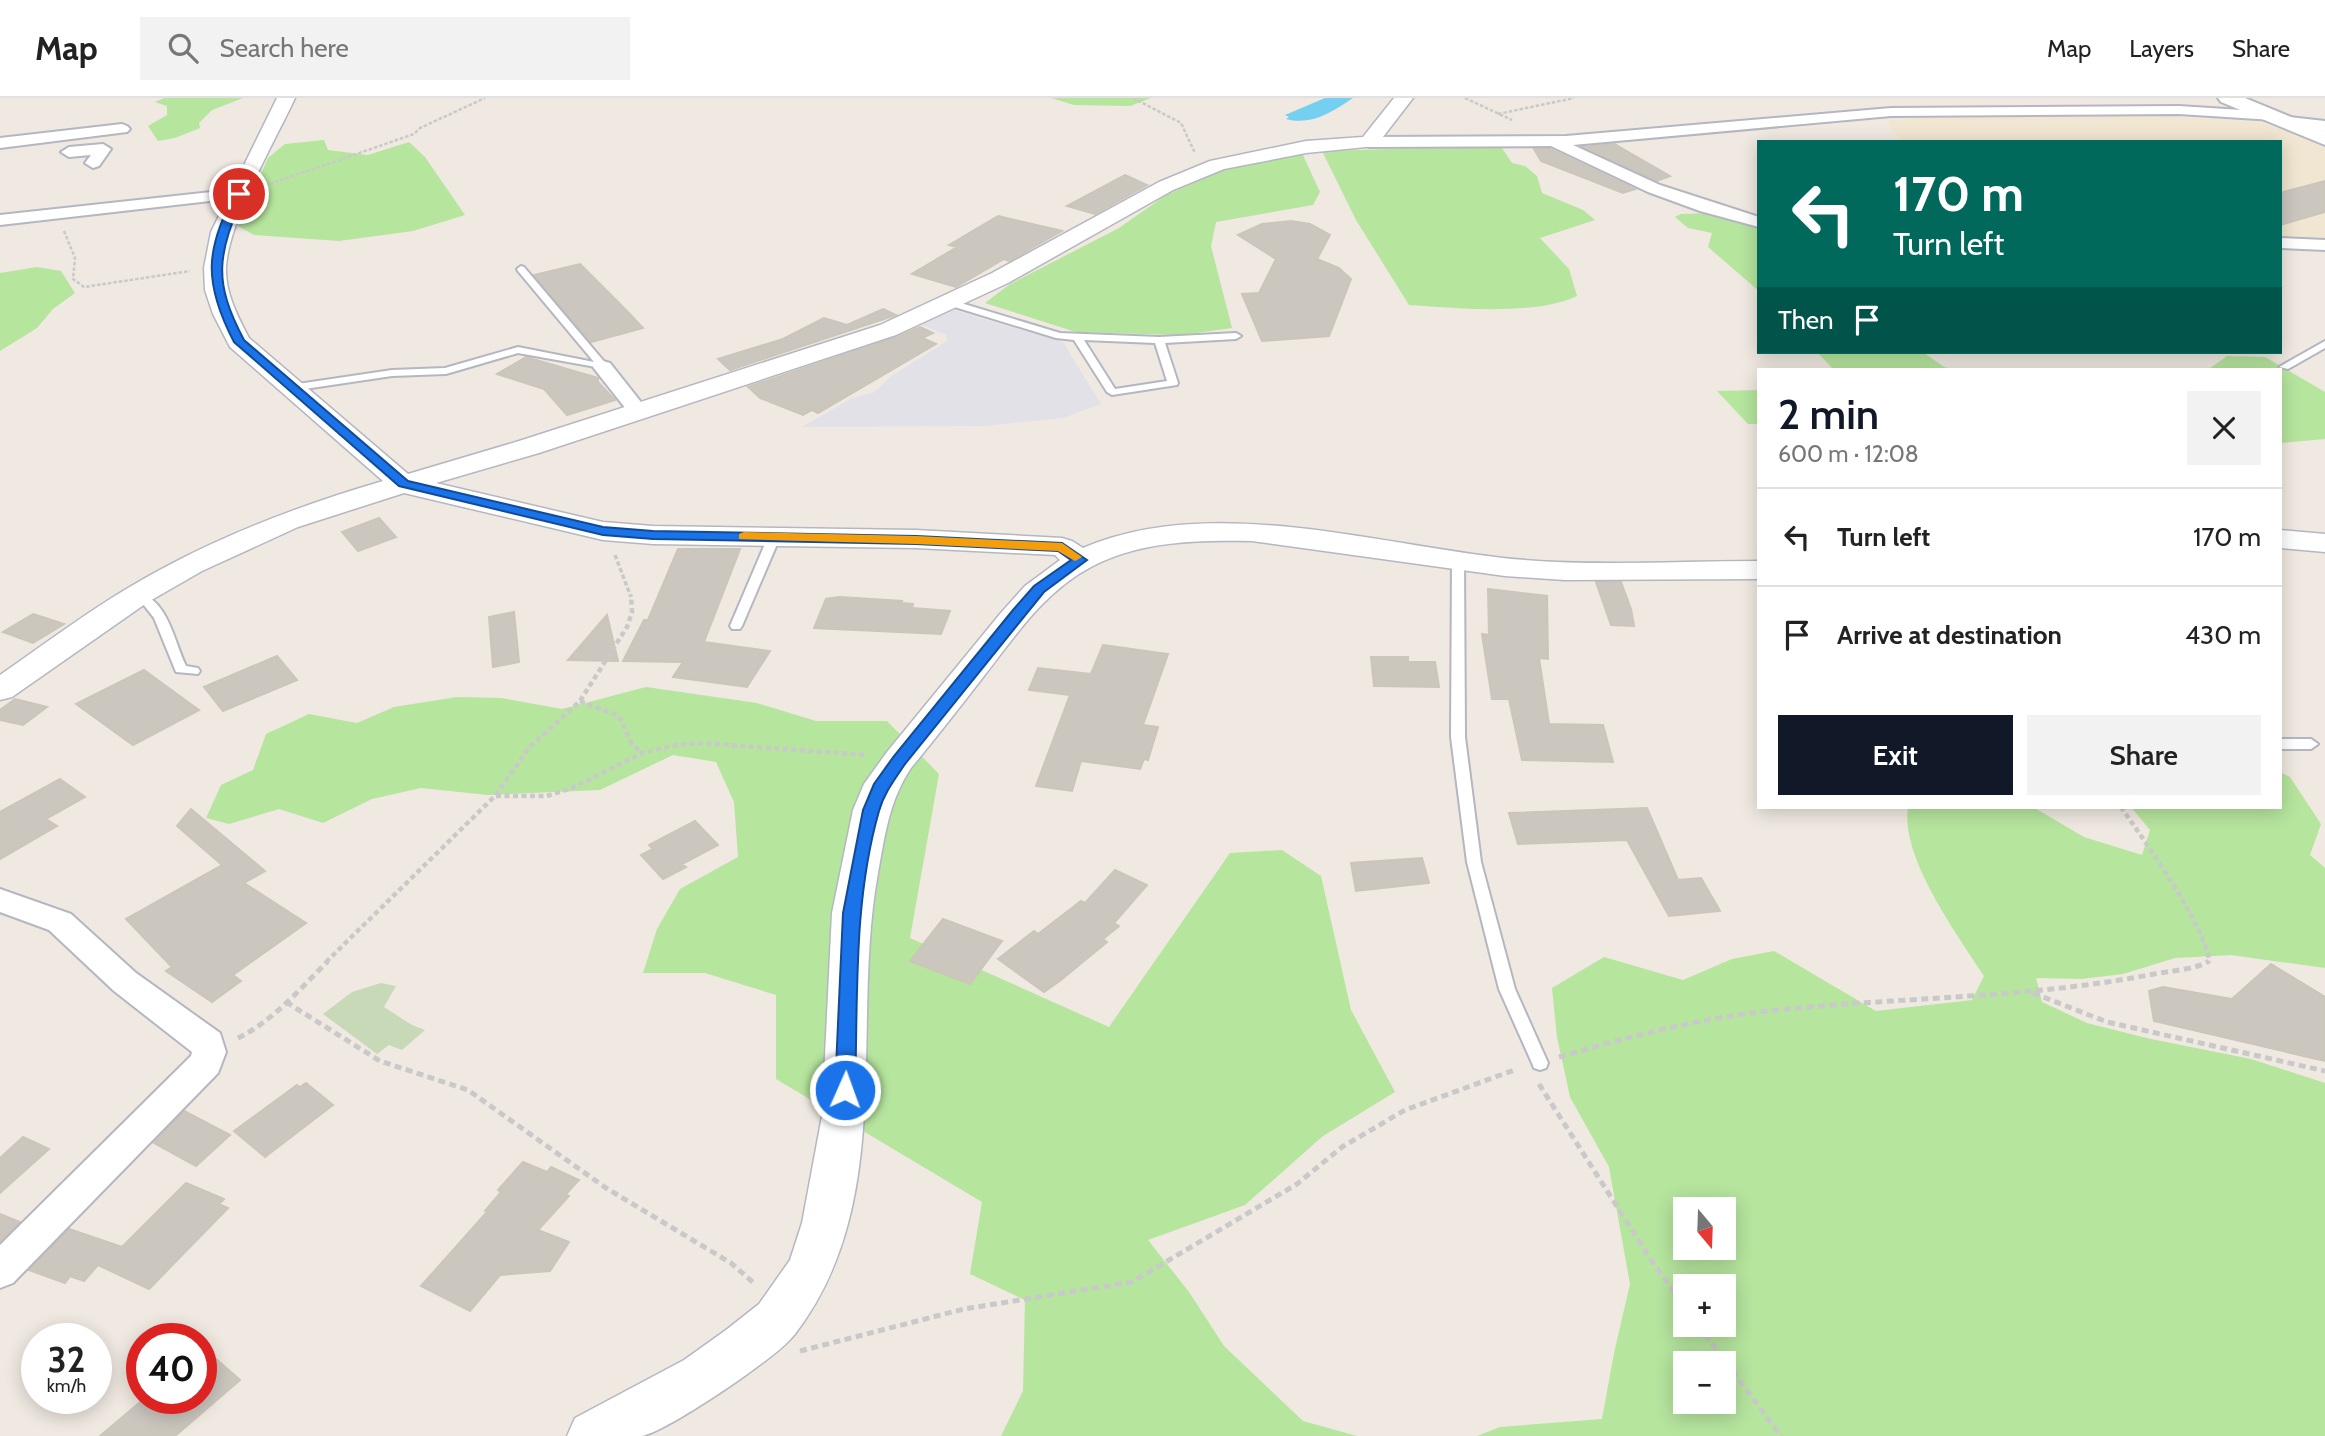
<!DOCTYPE html>
<html lang="en">
<head>
<meta charset="utf-8">
<style>
	:root { --surface:#fff; --page:#f2f2f2; --text:#222; --muted:#767676; --line:#e0e0e0; --accent:#111827 }
	body { margin:0; font-family:Cabin,sans-serif; background:var(--page); color:var(--text); height:100vh; display:flex; flex-direction:column; font-size:26px; white-space:nowrap }
	* { box-sizing:border-box; margin:0 }
	p { font-size:23px; color:var(--muted) }
	.icon { flex:none; width:38px; height:38px; fill:none; stroke:currentColor; stroke-width:2; stroke-linecap:round; stroke-linejoin:round }
	.map { position:relative; flex:1; overflow:hidden }
	.details { position:absolute; left:1757px; top:270px; width:525px; height:441px; display:flex; flex-direction:column; background:var(--surface); border-radius:0px; box-shadow:0 4px 18px #0003 }
	.details>* { flex:none }
	.banner { position:absolute; left:1757px; top:42px; width:525px; height:214px; border-radius:0px; box-shadow:0 4px 18px #0003; background:#00695c; color:#fff; overflow:hidden }
	.needle { width:46px; rotate:161deg }
	.tools { position:absolute; left:1673px; top:1099px; display:grid; gap:14px }
	.tools a { display:grid; place-items:center; width:63px; height:63px; border-radius:0px; background:var(--surface); box-shadow:0 4px 18px #0003; font-size:35px }
	.speed { position:absolute; left:21px; top:1225px; display:flex; gap:14px; font-size:35px; font-weight:700; text-align:center }
	.speed>* { display:grid; place-content:center; width:91px; height:91px; border-radius:50%; background:var(--surface); box-shadow:0 4px 18px #0003; line-height:1 }
	.speed small { font-size:18px; font-weight:400 }
	.speed .limit { border:10px solid #d22; background:#fff; color:#111 }
	.pin { position:absolute; display:grid; place-items:center; width:60px; height:60px; color:#fff; margin:-30px; border:4px solid #fff; border-radius:50%; box-shadow:0 2px 7px #0007 }
	.me { position:absolute; width:77px; margin:-38px; rotate:2deg; stroke-linejoin:round; filter:drop-shadow(0 0 5px #0008) }
	.turn { display:flex; align-items:center; gap:24px; height:147px; padding:0 21px; font-size:32px }
	.turn .icon { width:91px; height:91px; stroke-width:2.5 }
	.turn b { display:block; font-size:49px; line-height:60px }
	.then { display:flex; align-items:center; height:66px; padding:0 21px; background:#0003; gap:14px; font-size:26px }
	.round { display:grid; place-items:center; flex:none; width:74px; height:74px; border-radius:0px; background:var(--page) }
	.overview { display:flex; align-items:center; justify-content:space-between; height:119px; padding:0 21px }
	h1 { font-size:42px; font-weight:600; line-height:52px; color:var(--accent) }
	.action { display:flex; gap:14px; margin-top:auto; padding:14px 21px }
	.action a { flex:1; height:80px; border-radius:0px; background:var(--accent); color:#fff; font-size:28px; font-weight:600; line-height:80px; text-align:center }
	.action a+a { background:var(--page); color:var(--text) }
	ul { padding:0; list-style:none }
	li { display:flex; align-items:center; gap:21px; height:98px; padding:0 21px; border-top:2px solid var(--line) }
	li div { flex:1 }
	li b { display:block; font-size:26px }
	li em { font-style:normal }
	header { display:flex; align-items:center; gap:42px; box-sizing:border-box; height:98px; padding:0 35px; background:var(--surface); border-bottom:2px solid var(--line) }
	header strong { font-size:33px }
	nav { display:flex; gap:38px; margin-inline-start:auto; font-size:24px }
	.search { width:490px; height:63px; background:var(--page); display:flex; align-items:center; gap:18px; box-sizing:border-box; padding:0 24px; border-radius:0px; color:var(--muted); font-size:26px }
	.map>svg:first-child { display:block }
	.industrial { fill:#e3e1e8 }
	.education { fill:#f0e6d1 }
	.green { fill:#b6e59e; fill-rule:evenodd }
	.cemetery { fill:#c8d9b8 }
	.water { fill:#75cff0 }
	.building { fill:#cbc7bf; stroke:#cbc5ba; stroke-width:2 }
	.lines { fill:none; stroke-linecap:round; stroke-linejoin:round }
	.service-casing { stroke:#b4b7c1; stroke-width:4 }
	.minor-casing { stroke:#b4b7c1; stroke-width:4 }
	.tertiary-casing { stroke:#b4b7c1; stroke-width:3 }
	.secondary-casing { stroke:#b4b7c1; stroke-width:4 }
	.path-far3 { stroke:#c9c9c9; stroke-width:2.5; stroke-dasharray:3.5 2; stroke-linecap:butt }
	.path-far2 { stroke:#c9c9c9; stroke-width:3.5; stroke-dasharray:4.5 2.5; stroke-linecap:butt }
	.path-far1 { stroke:#c9c9c9; stroke-width:4.5; stroke-dasharray:5 3.5; stroke-linecap:butt }
	.path { stroke:#c9c9c9; stroke-width:5; stroke-dasharray:7 4.5; stroke-linecap:butt }
	.service { fill:#fff; fill-rule:evenodd }
	.minor { fill:#fff; fill-rule:evenodd }
	.tertiary { fill:#fff; fill-rule:evenodd }
	.secondary { fill:#fff; fill-rule:evenodd }
	.route { fill:#1a73e8; stroke:#114b97; stroke-width:2 }
	.slow { fill:#f59e0b }
</style>
</head>
<body>
<header>
<strong>Map</strong>
<div class="search"><svg class="icon" aria-label="search" viewBox="0 0 24 24"><circle cx="10" cy="10" r="6"/><path d="M15 15l6 6"/></svg>Search here</div>
<nav><a>Map</a><a>Layers</a><a>Share</a></nav>
</header>
<div class="map">
<svg width="2325" height="1338" viewBox="0 0 2325 1338">
	<rect width="100%" height="100%" fill="#efe9e1"/>
	<path class="industrial" d="M953,212L1063,244L1101,306L1063,320L985,328L802,329L852,300L873,295L890,279L947,243L946,237L920,226Z"/>
	<path class="education" d="M1934,18H2160L2270,25L2325,50V143L2280,142V44H1904L1894,36L1888,23Z"/>
	<path class="green" d="M164,0H243L212,12L199,25L200,30L175,40L158,43L148,28L167,17V8L155,4Z
		M1051,0H1151L1130,8L1074,7Z
		M324,42L328,52L368,57L409,44L425,59L465,117L413,133L339,143L254,137L238,128L268,60L285,46Z
		M1424,50H1502L1512,65L1525,68L1537,78L1542,95L1583,112L1595,122L1540,140L1569,171L1577,198C1536,218 1455,210 1409,207L1356,122L1322,53Z
		M1302,55L1320,94L1313,107L1216,124L1211,148L1232,230L1181,237L1076,234L985,205L1010,186L1119,130L1166,97L1226,71Z
		M1712,115L1759,130V193L1708,149L1712,135L1688,130L1675,119L1681,116Z
		M37,169L61,173L75,195L53,211L37,230L0,253V175Z
		M1817,254H1923L1944,269L1952,271H1833Z
		M2227,258L2265,259L2325,294V341L2280,345V271H2209Z
		M1759,292V326H1748L1717,293Z
		M646,589L757,605L816,623H887L939,676L910,840L1109,929L1230,755L1282,752L1321,778L1351,912L1395,994L1323,1038L1245,1107L1148,1142L1189,1194L1224,1248L1303,1323L1357,1338H1001L1023,1293L1025,1202L970,1176L982,1104L776,981V897L705,875H643L657,831L680,791L738,759L734,704L716,664L673,657L600,692L488,697L421,690L372,701L323,725L279,711L229,726L206,720L221,687L253,672L266,636L309,616L357,625L394,609L457,599L501,600L562,611Z
		M2280,674L2290,679L2321,726L2310,757L2325,770V870L2231,857L2175,860L2123,876L2081,881L2036,880L2042,904L2087,925L2151,941L2251,961L2325,985V1338H1477L1500,1329L1602,1321L1614,1255L1630,1186L1609,1069L1570,999L1557,939L1552,890L1604,859L1683,882L1732,861L1774,853L1876,913L1972,902L1984,878C1957,836 1900,759 1908,709H2033L2084,739L2142,757L2150,732L2131,709H2280ZM1685,1111H1724V1150H1685ZM1685,1188H1724V1227H1685ZM1685,1265H1724V1304H1685Z"/>
	<path class="cemetery" d="M381,885L396,888L384,909L412,927L425,932L402,952L389,947L377,956L323,916L352,894Z"/>
	<path class="water" d="M1325,0H1353C1332,14 1311,28 1286,21L1289,19L1285,17Z"/>
	<path class="building" d="M1615,46L1618,48L1670,78L1657,83L1583,49Z
		M1534,51H1550L1635,91L1623,95L1541,63Z
		M1125,77L1147,87L1095,116L1067,108Z
		M2325,83V114L2280,127V95Z
		M998,118L1062,133L1009,163L1004,161L956,189L912,176L957,149L949,147Z
		M1291,123L1310,126L1330,137L1317,161L1339,170L1351,181L1329,238L1262,243L1242,196L1259,195L1276,161L1238,137L1262,126Z
		M580,166L625,211L643,230L591,244L534,177Z
		M883,211L896,217L730,272L718,261L783,241L824,220L847,227Z
		M920,229L933,235L922,240L936,246L818,315L812,312L803,317L760,300L748,289L897,239Z
		M526,259L598,280V284L615,302L567,317L544,291L497,276Z
		M379,420L396,439L358,453L342,434Z
		M678,451H740L704,544L770,553L747,589L673,579L683,564L623,563L644,522H648Z
		M1596,484H1621L1631,511L1634,528L1611,527Z
		M1488,491L1547,498L1548,561L1539,560L1549,626L1603,627L1613,664L1522,662L1509,601H1492L1482,536L1489,537Z
		M839,499L902,503L901,505L913,506L912,510L950,513L941,536L814,530L826,501Z
		M514,514L519,564L493,569L489,519Z
		M33,516L64,526L33,545L3,534Z
		M607,517L618,563L568,562Z
		M1103,547L1168,556L1143,627L1158,629L1148,662L1144,661L1140,671L1081,663L1072,693L1036,688L1070,597L1029,592L1038,570L1091,576Z
		M277,558L297,582L223,613L204,589Z
		M1371,559H1408V564H1435L1439,589L1374,588Z
		M144,572L199,612L133,647L76,606Z
		M15,601L47,609L23,627L0,622V612Z
		M60,681L85,699L46,721L57,728L0,761V714Z
		M1647,710L1678,782L1701,780L1720,813L1669,818L1627,742L1518,746L1509,715Z
		M191,711L265,773L244,785L306,825L233,877L241,883L212,904L166,873L172,869L126,821L222,767L177,728Z
		M695,723L718,747L682,766L686,769L663,781L641,757L653,751L649,747Z
		M1422,760L1429,785L1356,793L1351,765Z
		M1115,772L1147,787L1114,825L1119,828L1103,841L1107,844L1061,882L1044,894L998,861L1034,833L1038,836L1081,803L1085,805Z
		M943,821L1002,843L970,886L910,863Z
		M2271,866L2325,899V963L2154,923L2149,893L2163,889L2232,901Z
		M306,985L333,1007L265,1059L234,1033L297,987L300,989Z
		M184,1013L230,1037L196,1068L154,1045Z
		M23,1039L49,1051L0,1095V1060Z
		M523,1064L547,1074L551,1069L579,1082L566,1096L569,1098L538,1132L569,1144L550,1173L500,1177L470,1213L421,1188L487,1114L485,1113L501,1094L498,1092Z
		M186,1085L224,1101L219,1106L228,1110L149,1191L98,1167L84,1183L70,1178L65,1185L29,1172L69,1131L122,1149Z
		M0,1116L20,1124L0,1143Z
		M216,1261L240,1282L175,1338H100L145,1300H201V1274Z"/>
	<g class="lines">
		<g class="service-casing">
			<path id="service" d="M521,168L524,169L607,267V271L518,255L446,276L392,278L291,293L286,290L291,287L392,272L445,270L518,249L594,264L518,173L517,171Z
				M951,202L1060,235L1159,239L1236,235L1241,238L1236,241L1165,245L1178,285L1177,287L1112,297L1107,294L1074,242L1056,240L948,207L946,205ZM1084,242L1155,245L1167,283L1115,291Z
				M2325,243V250L2288,271L2279,269Z
				M774,435L780,439L742,528L740,531H732L730,528L768,439Z
				M1458,458L1464,462L1465,639L1481,764L1515,891L1548,965L1546,970L1540,972L1534,970L1532,965L1499,891L1467,764L1451,639L1452,462Z
				M137,493C169,504 173,541 186,568L198,570L200,573L198,576L176,574L154,520L143,506L131,497Z
				M2280,641H2311L2318,646L2311,651H2280Z"/>
		</g>
		<g class="minor-casing">
			<path id="minor" d="M2179,8L2273,14L2280,18L2273,22L2179,16L1891,18L1573,47L1660,87L1759,119V129L1700,113L1648,94L1551,48L1369,49L1361,44L1369,39L1566,38L1891,10Z
				M2289,19L2325,23V33L2284,27L2281,24Z
				M122,26L127,28L130,31L127,34L0,50V40Z
				M103,46L111,51L99,68L93,70L85,65L91,57L69,59L61,54L69,49Z
				M239,91L245,93L247,96L245,99L0,127V117Z
				M2280,140L2325,142V152L2280,150Z
				M603,263L610,265L644,308L647,312L644,316H630L596,273L593,269L596,265Z
				M0,791L71,816L136,875L220,935L226,954L218,975L13,1185L0,1190V1147L191,958L192,954L114,893L49,832L0,814Z"/>
		</g>
		<g class="tertiary-casing">
			<path id="tertiary" d="M277,0H295C274,45 229,122 226,169C225,195 238,219 249,240L408,376L519,343L880,227L992,175L1159,84L1210,63L1306,43L1363,39L1394,0H1413L1376,48L1306,55L1224,71L1173,92L1008,185L896,237L539,355L436,385L603,424L653,428L916,432L1062,440L1072,443L1083,450C1208,396 1372,445 1503,460C1588,469 1674,463 1759,463V481L1565,482L1505,478L1252,443C1197,442 1140,443 1091,469C1045,493 1015,538 984,578C960,609 936,640 911,670C889,703 885,737 878,775C850,928 897,1103 795,1236C782,1252 762,1265 746,1277C728,1290 660,1336 641,1338C617,1338 591,1338 567,1338L575,1320L684,1262L726,1232L759,1206L790,1162L802,1125L822,1018L832,815L853,712L864,686L887,654L1000,516L1025,488L1060,462L1055,457L916,450L653,446L603,442L404,395L298,429L202,473L148,504L12,599L0,602V577C42,548 84,516 128,490C208,442 294,409 383,383L230,249L213,216L205,192L204,170L211,134Z
				M2280,432L2325,436V454L2280,450Z"/>
		</g>
		<g class="secondary-casing">
			<path id="secondary" d="M2218,0H2245L2325,33V47L2221,4Z"/>
		</g>
		<path class="path-far3" d="M1133,0L1181,25L1195,55
			M1465,0L1512,22
			M1498,16L1574,0
			M270,86L414,36L420,30L485,0
			M64,133L75,160L73,181L84,189L190,173"/>
		<path class="path-far2" d="M615,457L631,499"/>
		<path class="path-far1" d="M580,603L619,618L632,646L642,655
			M496,698H547L572,690L642,655L676,647L702,645L865,657
			M2121,709C2143,741 2208,831 2209,864
			M326,864L495,698L529,650L580,603L627,529L632,514L631,497"/>
		<path class="path" d="M2033,895L2107,924L2325,973
			M286,904L380,963L468,992L606,1090L731,1165L756,1187
			M238,940C273,923 301,890 328,863
			M1559,959C1627,939 1696,921 1767,913C1896,899 2026,901 2154,876C2170,873 2198,871 2209,863
			M1539,986L1653,1165L1685,1209
			M1698,1227L1781,1338
			M800,1253L964,1211L1132,1184L1297,1086L1342,1049L1405,1012L1517,971"/>
		<use href="#service" class="service"/>
		<use href="#minor" class="minor"/>
		<use href="#tertiary" class="tertiary"/>
		<use href="#secondary" class="secondary"/>
	</g>
	<path class="route" d="M236,94L244,96C218,156 212,182 244,242L408,383L603,429L653,433L916,438L1062,445L1087,462L1044,494L905,666C895,681 884,695 879,713C853,803 858,900 855,992L852,998L845,1000L838,998L835,992L843,815L863,712L874,686L894,658L1013,512L1034,488L1071,462L1058,453L916,446L653,441L603,437L399,388L234,244C204,186 204,152 236,94Z"/>
	<path class="slow" d="M744,434L916,438L1062,445L1082,459L1075,463L1058,453L916,446L739,441V436Z"/>
</svg>
<div class="tools">
<a><svg class="needle" viewBox="-14 -14 28 28"><path d="M0-13l5 13h-10z" fill="#e53935"/><path d="M0 13l5-13h-10z" fill="#767676"/></svg></a>
<a>+</a>
<a>−</a>
</div>
<div class="speed"><div>32<small>km/h</small></div><div class="limit">40</div></div>
<div class="pin" style="left:239px;top:96px;background:#d93025"><svg class="icon" aria-label="arrive" viewBox="0 0 24 24"><path d="M6 21V4h12l-3 4 3 4H6"/></svg></div>
<svg class="me" style="left:845px;top:992px" viewBox="-20 -20 40 40"><circle r="17" fill="#1a73e8" stroke="#fff" stroke-width="3"/><path d="M0-11L8 9 0 5-8 9z" fill="#fff"/></svg>
<div class="banner">
<div class="turn"><svg class="icon" aria-label="left" viewBox="0 0 24 24"><path d="M17 20v-9H6M10 6l-5 5 5 5"/></svg><div><b>170 m</b>Turn left</div></div>
<div class="then">Then<svg class="icon" aria-label="arrive" viewBox="0 0 24 24"><path d="M6 21V4h12l-3 4 3 4H6"/></svg></div>
</div>
<section class="details">
<div class="overview"><div><h1>2 min</h1><p>600 m · 12:08</p></div><a class="round"><svg class="icon" aria-label="close" viewBox="0 0 24 24"><path d="M6 6l12 12M18 6L6 18"/></svg></a></div>
<ul>
<li><svg class="icon" aria-label="left" viewBox="0 0 24 24"><path d="M17 20v-9H6M10 6l-5 5 5 5"/></svg><div><b>Turn left</b></div><em>170 m</em></li>
<li><svg class="icon" aria-label="arrive" viewBox="0 0 24 24"><path d="M6 21V4h12l-3 4 3 4H6"/></svg><div><b>Arrive at destination</b></div><em>430 m</em></li>
</ul>
<div class="action"><a>Exit</a><a>Share</a></div>
</section>
</div>
</body>
</html>
